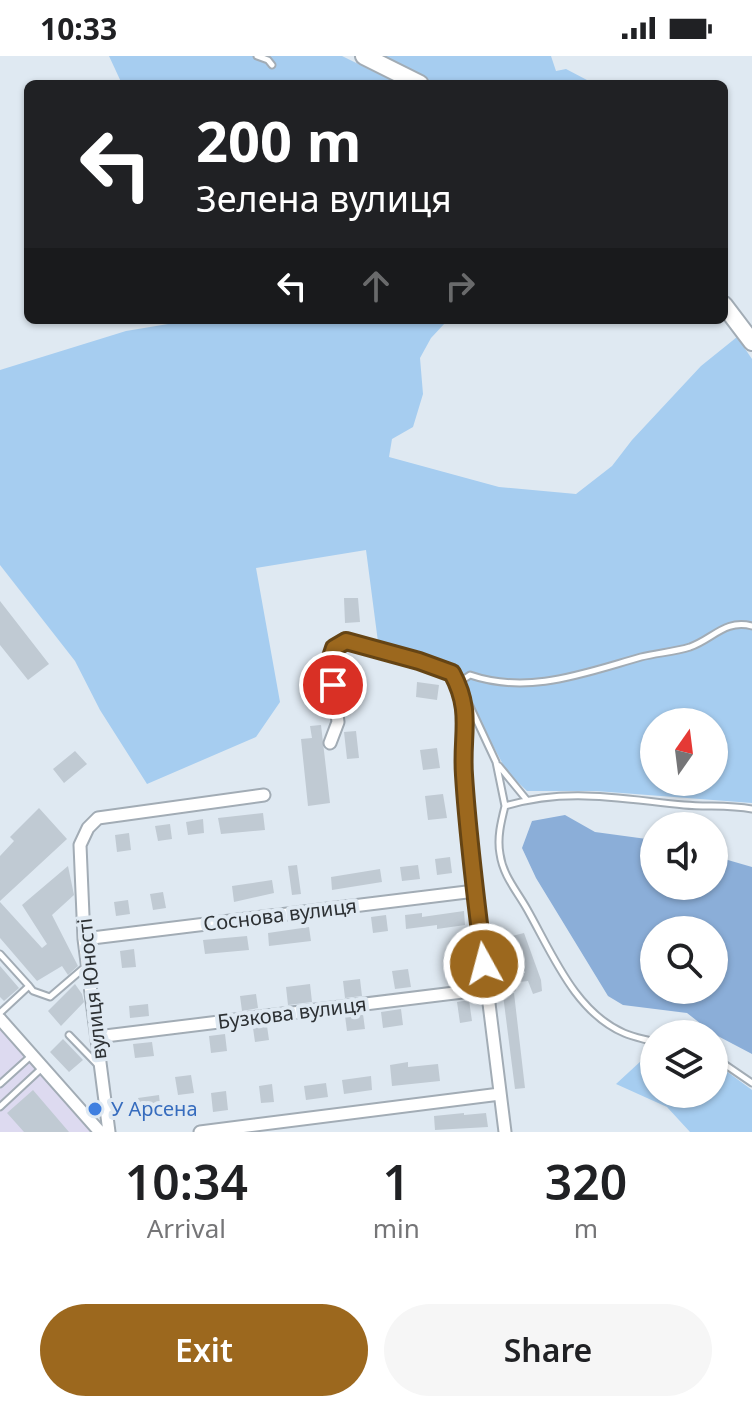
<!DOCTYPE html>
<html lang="en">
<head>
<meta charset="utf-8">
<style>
	:root { --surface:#fff; --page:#f6f6f6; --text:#202124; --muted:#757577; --accent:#9c681e }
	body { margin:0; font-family:"Noto Sans",sans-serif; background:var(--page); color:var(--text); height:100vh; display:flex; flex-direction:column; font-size:30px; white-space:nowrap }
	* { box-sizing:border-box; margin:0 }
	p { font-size:26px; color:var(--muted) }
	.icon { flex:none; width:44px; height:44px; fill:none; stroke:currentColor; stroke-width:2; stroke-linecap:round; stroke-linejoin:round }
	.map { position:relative; height:1076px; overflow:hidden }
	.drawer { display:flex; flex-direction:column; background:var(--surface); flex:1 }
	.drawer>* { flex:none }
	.top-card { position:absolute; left:24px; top:24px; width:704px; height:244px; border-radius:12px; box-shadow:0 2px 6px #0004; background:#202124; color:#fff; overflow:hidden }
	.needle { width:52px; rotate:14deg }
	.buttons { position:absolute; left:640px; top:652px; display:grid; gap:16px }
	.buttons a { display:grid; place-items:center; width:88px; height:88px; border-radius:50%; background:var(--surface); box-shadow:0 2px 6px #0004; font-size:40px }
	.pin { position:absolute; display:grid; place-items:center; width:68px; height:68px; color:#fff; margin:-34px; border:4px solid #fff; border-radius:50%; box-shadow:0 2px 8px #0007 }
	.me { position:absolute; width:88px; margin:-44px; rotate:353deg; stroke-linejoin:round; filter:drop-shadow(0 0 6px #0008) }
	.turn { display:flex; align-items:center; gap:28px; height:168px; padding:0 40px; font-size:36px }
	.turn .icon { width:104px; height:104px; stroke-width:2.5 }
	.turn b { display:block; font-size:56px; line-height:68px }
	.lanes { display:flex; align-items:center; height:76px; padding:0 40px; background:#0003; justify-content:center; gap:40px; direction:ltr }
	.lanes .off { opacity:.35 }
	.eta { display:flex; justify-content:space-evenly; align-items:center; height:136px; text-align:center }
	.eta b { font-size:48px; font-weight:600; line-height:56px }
	.primary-button { display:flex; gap:16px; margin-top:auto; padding:16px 40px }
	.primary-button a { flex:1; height:92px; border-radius:48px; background:var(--accent); color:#fff; font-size:32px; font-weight:600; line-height:92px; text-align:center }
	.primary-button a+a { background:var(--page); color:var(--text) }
	.status { display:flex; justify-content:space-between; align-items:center; height:56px; padding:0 40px; background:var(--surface); direction:ltr }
	.status svg { height:22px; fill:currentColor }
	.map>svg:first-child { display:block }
	.commercial { fill:#dddaf0 }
	.green { fill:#a6cdf0; fill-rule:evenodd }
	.water { fill:#8baed8; fill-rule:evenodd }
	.building { fill:#c0cad3 }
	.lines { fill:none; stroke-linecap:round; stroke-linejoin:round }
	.service-casing { stroke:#a2acb5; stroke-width:9 }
	.minor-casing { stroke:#a2acb5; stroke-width:15 }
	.secondary-casing { stroke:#a2acb5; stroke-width:20 }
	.service { stroke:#fff; stroke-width:5 }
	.minor { stroke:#fff; stroke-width:11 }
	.secondary { stroke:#fff; stroke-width:16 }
	.route-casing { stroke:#654414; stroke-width:20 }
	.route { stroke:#9c681e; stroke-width:14 }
	.shop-dot { fill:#3f7fe0; stroke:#dfe9f2; stroke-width:3 }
	.labels { text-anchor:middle; stroke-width:8; stroke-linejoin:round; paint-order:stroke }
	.street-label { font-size:20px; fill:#2d3134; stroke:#dfe9f2 }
	.shop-label { font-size:20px; fill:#366cbe; stroke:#dfe9f2; text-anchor:start }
</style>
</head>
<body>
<div class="status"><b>10:33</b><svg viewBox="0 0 49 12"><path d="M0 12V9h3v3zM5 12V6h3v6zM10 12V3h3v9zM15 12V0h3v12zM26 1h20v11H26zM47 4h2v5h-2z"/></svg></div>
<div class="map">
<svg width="752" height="1076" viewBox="0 0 752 1076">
	<rect width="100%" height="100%" fill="#dfe9f2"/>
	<path class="commercial" d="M0,969L94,1076H0Z"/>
	<path class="green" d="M109,0H342L399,28H122Z
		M379,0H551L556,15L566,13L587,24L583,28H438Z
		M192,264H460L446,266L431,282L420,302L423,338L413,371L392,383L389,401L499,431L576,438L612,410L632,384L701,310L737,281L752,303V747L596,735H527L507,716L449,607L378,586L366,494L256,512L280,646L256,681L147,728L100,654L75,605L0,509V314L126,275ZM654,666H714V726H654Z
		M654,993V1038H714V1006L752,1034V1076H690L667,1051L616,1028Z"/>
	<path class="water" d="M565,759L595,776L654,784V830H714V800L752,811V998L714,978L687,957L623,949L608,940L536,822L522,792L532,765ZM654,874H714V934H654Z"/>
	<path class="building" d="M344,542H358L360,566L345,567Z
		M0,545L49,608L28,624L0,589Z
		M342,605H356L358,629L344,630Z
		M417,626L439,629L437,644L416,641Z
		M321,669L330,747L308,750L301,683L312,682L310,670Z
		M356,675L359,702L347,703L344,676Z
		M437,692L440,712L423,714L420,694Z
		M75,695L87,708L64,727L53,713Z
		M443,738L447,762L428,764L425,740Z
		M39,752L67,783L0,845V800L14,785L10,781Z
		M263,757L265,774L221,778L218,762Z
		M203,763L204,777L188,779L186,766Z
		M170,768L172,783L158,785L155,770Z
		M129,777L131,794L117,796L115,779Z
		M450,801L452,817L437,819L435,803Z
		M297,809L301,838L292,839L288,810Z
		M418,809L420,823L402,825L400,811Z
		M68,810L74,839L52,859L78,910L68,919L62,910L37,925L0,882V846L42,892L47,888L22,849Z
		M380,813L382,826L332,834L331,821Z
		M272,824L274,837L234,846L232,830Z
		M163,836L166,852L153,854L150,838Z
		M128,844L130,858L116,860L114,846Z
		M464,855L465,869L437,873V869L406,873L405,859L422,857V861Z
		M386,859L388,875L373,877L371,861Z
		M309,871L311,885L269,890L268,877Z
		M524,877L541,924L542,935L533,938L528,925L511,927L510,919L525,917L514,889L505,891L504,882Z
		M247,880L249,894L205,898L203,884Z
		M134,893L136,911L122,912L120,895Z
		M0,910L19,932L4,945L0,941Z
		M408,913L411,931L395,933L392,915Z
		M360,923L362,940L345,942L343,925Z
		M75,928L82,938L84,946L61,970L48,955Z
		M310,928L312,946L288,949L286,931Z
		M514,937L525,1032L515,1033L503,939Z
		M256,938L258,952L242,955L240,940Z
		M469,944L472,965L460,967L457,946Z
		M148,948L149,960L130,962L129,950Z
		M401,953L403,969L383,972L381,956Z
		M363,958L365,973L347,975L345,960Z
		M267,970L269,984L255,986L253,972Z
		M225,978L227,995L211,997L209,980Z
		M63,983L83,1004L69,1016L50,996Z
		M152,986L154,1000L135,1002L133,988Z
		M408,1006V1011L438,1008L440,1025L392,1030L390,1009Z
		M191,1019L194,1037L178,1039L175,1021Z
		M371,1020L372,1034L344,1038L342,1024Z
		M326,1027L328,1041L306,1044L304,1030Z
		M272,1028L274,1046L261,1047L259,1030Z
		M33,1034L69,1076H24L7,1057Z
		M226,1035L228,1054L213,1056L211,1037Z
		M159,1039L161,1058L141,1061L138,1042Z
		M464,1057V1059L486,1057L488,1071L435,1074L434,1060Z"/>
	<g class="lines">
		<g class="service-casing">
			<path id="service" d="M257,0L268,4L272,9
				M458,627L470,619C529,639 584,617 641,601C657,597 674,596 690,591C713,583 725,563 752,570
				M468,646L496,706L505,750
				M499,710L526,743
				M0,898L29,930L0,957
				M29,930L33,935L50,941L85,911
				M489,933L512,932
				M69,979L97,1008
				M654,986C644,983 633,981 624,977C575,956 552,897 527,853C517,835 503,820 500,798C497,782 501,766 505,750C567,731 621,743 684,749C707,751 729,749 752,753
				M714,1001L752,1027
				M0,1028L32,999
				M0,1051L43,1011"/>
		</g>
		<g class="minor-casing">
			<path id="minor" d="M330,687L338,666L330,604L334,592L346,585L419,605L452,617L463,638L465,661L463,716L475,835L505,1076
				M84,883L475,835
				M0,963L100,1076
				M97,981L487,933
				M109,1076L84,883L80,789L88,772L98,762L264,739
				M200,1076L500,1038"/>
		</g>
		<g class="secondary-casing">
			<path id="secondary" d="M364,0L420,28
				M724,249L752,286"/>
		</g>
		<use href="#service" class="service"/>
		<use href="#minor" class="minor"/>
		<use href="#secondary" class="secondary"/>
	</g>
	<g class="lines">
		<g class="route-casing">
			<path id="route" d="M333,629L330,604L334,592L346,585L419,605L452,617C473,656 461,678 464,719C468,782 476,845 484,908"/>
		</g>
		<use href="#route" class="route"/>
	</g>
	<circle class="shop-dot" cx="95" cy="1053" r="8"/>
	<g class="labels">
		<g class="street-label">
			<text transform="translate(280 859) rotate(-7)" y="7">Соснова вулиця</text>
			<text transform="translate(92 933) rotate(-96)" y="7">вулиця Юності</text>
			<text transform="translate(292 957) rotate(-7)" y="7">Бузкова вулиця</text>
		</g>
		<g class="shop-label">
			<text x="111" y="1060">У Арсена</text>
		</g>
	</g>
</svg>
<div class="buttons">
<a><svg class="needle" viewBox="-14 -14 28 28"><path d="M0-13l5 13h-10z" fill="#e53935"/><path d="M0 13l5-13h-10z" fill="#757577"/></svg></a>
<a><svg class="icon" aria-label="sound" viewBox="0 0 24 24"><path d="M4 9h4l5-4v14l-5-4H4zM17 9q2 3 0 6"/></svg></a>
<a><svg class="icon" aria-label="search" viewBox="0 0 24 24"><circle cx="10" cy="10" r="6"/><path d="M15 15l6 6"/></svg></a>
<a><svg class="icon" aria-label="layers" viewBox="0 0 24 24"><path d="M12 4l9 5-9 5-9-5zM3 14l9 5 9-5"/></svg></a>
</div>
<div class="pin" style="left:333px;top:629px;background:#d93025"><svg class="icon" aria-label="arrive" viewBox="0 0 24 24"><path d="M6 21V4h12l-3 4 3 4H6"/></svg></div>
<svg class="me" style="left:484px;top:908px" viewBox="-20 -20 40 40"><circle r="17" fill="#9c681e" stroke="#fff" stroke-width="3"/><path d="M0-11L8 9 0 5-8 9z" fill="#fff"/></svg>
<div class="top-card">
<div class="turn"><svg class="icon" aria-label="left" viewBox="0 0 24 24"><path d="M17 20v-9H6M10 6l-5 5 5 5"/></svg><div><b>200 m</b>Зелена вулиця</div></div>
<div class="lanes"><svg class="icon" aria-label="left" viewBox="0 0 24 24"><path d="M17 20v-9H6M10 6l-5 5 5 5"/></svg><svg class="icon off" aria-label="ahead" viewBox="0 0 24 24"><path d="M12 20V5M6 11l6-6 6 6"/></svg><svg class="icon off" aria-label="right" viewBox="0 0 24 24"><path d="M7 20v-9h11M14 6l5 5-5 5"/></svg></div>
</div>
</div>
<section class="drawer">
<div class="eta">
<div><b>10:34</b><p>Arrival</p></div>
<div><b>1</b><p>min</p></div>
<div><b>320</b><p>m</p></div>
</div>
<div class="primary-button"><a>Exit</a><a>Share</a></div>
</section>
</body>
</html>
